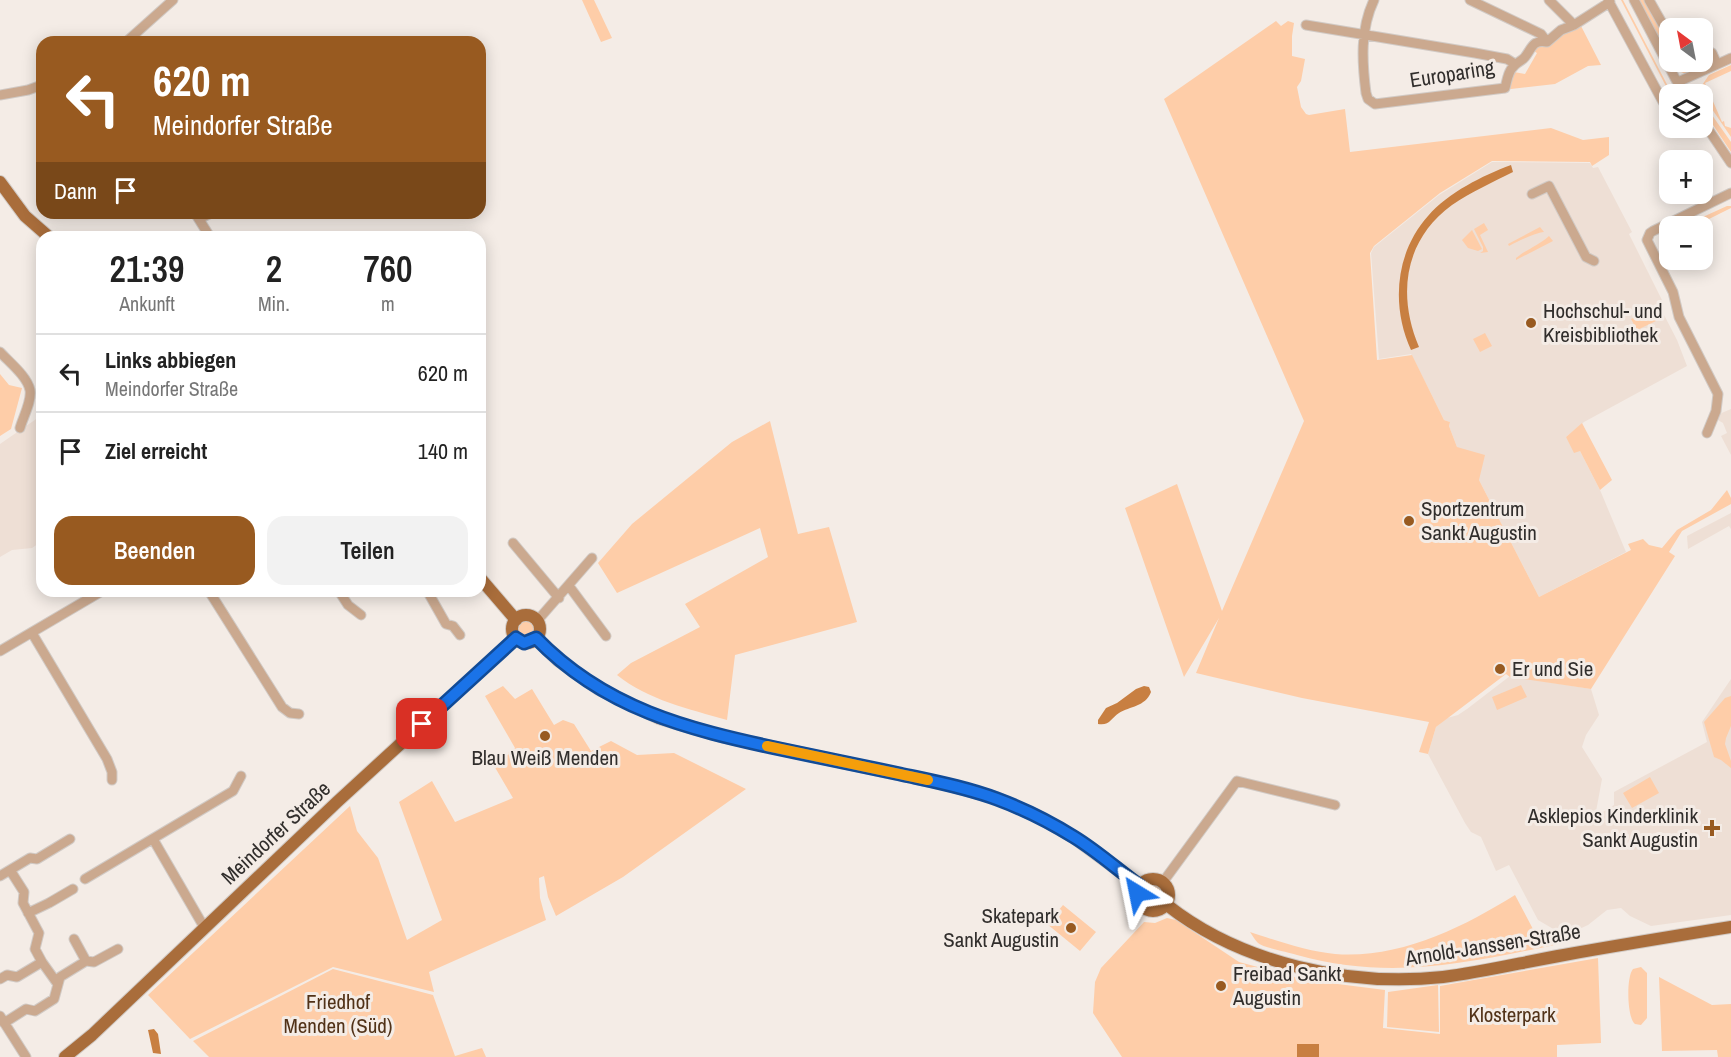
<!DOCTYPE html>
<html lang="de">
<head>
<meta charset="utf-8">
<style>
	:root { --surface:#fff; --page:#f2f2f2; --text:#222; --muted:#767676; --line:#e0e0e0; --accent:#985a20 }
	body { margin:0; font-family:"Archivo Narrow",sans-serif; background:var(--page); color:var(--text); height:100vh; display:flex; flex-direction:column; font-size:22px; white-space:nowrap }
	* { box-sizing:border-box; margin:0 }
	p { font-size:20px; color:var(--muted) }
	.icon { flex:none; width:33px; height:33px; fill:none; stroke:currentColor; stroke-width:2; stroke-linecap:round; stroke-linejoin:round }
	.map { position:relative; flex:1; overflow:hidden }
	.drawer { position:absolute; left:36px; top:231px; width:450px; height:366px; display:flex; flex-direction:column; background:var(--surface); border-radius:18px; box-shadow:0 3px 15px #0003 }
	.drawer>* { flex:none }
	.banner { position:absolute; left:36px; top:36px; width:450px; height:183px; border-radius:18px; box-shadow:0 3px 15px #0003; background:#985a20; color:#fff; overflow:hidden }
	.needle { width:39px; rotate:328deg }
	.buttons { position:absolute; left:1659px; top:18px; display:grid; gap:12px }
	.buttons a { display:grid; place-items:center; width:54px; height:54px; border-radius:12px; background:var(--surface); box-shadow:0 3px 15px #0003; font-size:30px }
	.pin { position:absolute; display:grid; place-items:center; width:51px; height:51px; color:#fff; margin:-26px; border-radius:12px; box-shadow:0 3px 9px #0006 }
	.me { position:absolute; width:66px; margin:-33px; rotate:325deg; stroke-linejoin:round; filter:drop-shadow(0 0 4px #0008) }
	.turn { display:flex; align-items:center; gap:21px; height:126px; padding:0 18px; font-size:27px }
	.turn .icon { width:78px; height:78px; stroke-width:2.5 }
	.turn b { display:block; font-size:42px; line-height:51px }
	.then { display:flex; align-items:center; height:57px; padding:0 18px; background:#0003; gap:12px; font-size:22px }
	.eta { display:flex; justify-content:space-evenly; align-items:center; height:102px; text-align:center }
	.eta b { font-size:36px; font-weight:600; line-height:42px }
	.cta { display:flex; gap:12px; margin-top:auto; padding:12px 18px }
	.cta a { flex:1; height:69px; border-radius:18px; background:var(--accent); color:#fff; font-size:24px; font-weight:600; line-height:69px; text-align:center }
	.cta a+a { background:var(--page); color:var(--text) }
	ul { padding:0; list-style:none }
	li { display:flex; align-items:center; gap:18px; height:78px; padding:0 18px; border-top:2px solid var(--line) }
	li div { flex:1 }
	li b { display:block; font-size:22px }
	li em { font-style:normal }
	.map>svg:first-child { display:block }
	.built { fill:#eedfd5 }
	.green { fill:#fecda8 }
	.water { fill:#c87f41 }
	.lines { fill:none; stroke-linecap:round; stroke-linejoin:round }
	.minor-casing { stroke:#d1cac5; stroke-width:11 }
	.major-casing { stroke:#d1cac5; stroke-width:14 }
	.minor { stroke:#cba98f; stroke-width:9 }
	.major { stroke:#a96d3b; stroke-width:12 }
	.route-casing { stroke:#114b97; stroke-width:15 }
	.route { stroke:#1a73e8; stroke-width:10 }
	.slow { stroke:#f59e0b; stroke-width:10 }
	.poi-dot { fill:#985a20; stroke:#f4ece6; stroke-width:2 }
	.labels { text-anchor:middle; stroke-width:6; stroke-linejoin:round; paint-order:stroke }
	.street-label { font-size:21px; fill:#312e2c; stroke:#f4ece6 }
	.poi-label { font-size:21px; fill:#312e2c; stroke:#f4ece6; text-anchor:start }
	.park-label { font-size:21px; fill:#513218; stroke:#f4ece6 }
</style>
</head>
<body>
<div class="map">
<svg width="1731" height="1057" viewBox="0 0 1731 1057">
	<rect width="100%" height="100%" fill="#f4ece6"/>
	<path class="built" d="M1492,162L1590,163L1593,168L1598,167L1632,232L1629,234L1662,300V311L1677,340L1687,366L1584,422L1566,437L1580,451L1600,490L1626,552L1539,597L1479,480L1457,447L1449,426L1450,422L1444,420L1411,354L1379,359L1371,253L1374,247L1439,195Z
		M1731,409V455L1721,436L1727,433L1723,423L1716,419L1717,415Z
		M42,415V541L32,548L12,550L0,557V444Z
		M1731,513V529L1729,526L1688,549L1687,536Z
		M1510,676L1591,689L1599,715L1586,735L1582,747L1602,779L1595,817L1614,805V792L1707,742L1702,722L1731,679V915L1651,926L1630,916L1621,908L1607,910L1588,925L1575,931L1555,930L1538,920L1509,865L1496,871L1481,837L1471,832L1465,823L1428,754L1436,727L1447,718L1458,715L1467,709Z"/>
	<path class="green" d="M582,0H594L612,38L601,42Z
		M1621,0H1623L1672,94H1670Z
		M1638,0H1646L1669,42V55Z
		M1276,21L1281,26L1288,21L1294,23L1292,36V56L1305,59L1301,81L1297,87L1301,107L1306,114L1309,115L1345,109L1350,152L1551,128L1583,140L1609,137V155L1592,166L1590,162L1492,161L1440,193L1374,246L1370,253L1377,360L1412,355L1444,420L1450,422L1449,426L1457,447L1485,455L1479,480L1539,597L1631,550L1628,544L1643,539L1649,545L1662,548L1677,530L1711,510L1727,490L1731,498V504L1682,531L1669,552L1675,556L1591,689L1510,677L1506,674L1436,727L1428,754L1419,752L1429,722L1302,698L1196,673L1219,618L1184,677L1125,508L1177,484L1222,611L1304,421L1164,99Z
		M1581,26L1601,65L1588,66L1555,84L1511,89L1508,88L1514,72L1525,74L1537,53L1532,50L1565,31Z
		M1703,52H1706L1709,57C1707,68 1694,70 1686,74L1681,72L1674,62H1702Z
		M1731,65V71L1705,83L1722,122L1724,121L1725,126L1731,128V137L1703,96L1700,88L1709,75Z
		M1702,101L1731,142V152L1703,110Z
		M1727,206H1731V208L1695,226H1683Z
		M1484,223L1488,230L1480,235L1488,252L1480,253L1483,251V247L1474,229Z
		M1540,227L1544,232C1535,233 1518,241 1509,246L1508,244Z
		M1472,230L1482,249L1478,251L1468,248L1462,240Z
		M1549,236L1553,241L1516,260V258C1527,249 1538,246 1549,236Z
		M1646,312L1655,316L1656,321L1637,330L1631,319Z
		M1485,333L1492,346L1480,352L1473,339Z
		M0,374L9,385L22,388L11,429L0,436Z
		M770,421L798,534L829,527L857,622L735,655L727,720C689,709 648,700 617,675L631,663L700,627L685,604L768,557L760,528L617,593L598,563L632,524L732,442Z
		M1582,423L1612,480L1600,490L1580,451L1574,453L1566,437Z
		M518 628a8 8 0 1 1 16 0a8 8 0 1 1-16 0Z
		M1521,685L1527,697L1497,710L1492,697Z
		M503,686L515,699L532,689L554,725L563,720L574,724L591,751L611,741L637,755L674,753L746,789L623,877L556,916L548,897L544,876L539,878L540,898L546,920L429,972L434,992L333,967L190,1039L148,995L350,806L357,831L378,858L407,940L442,920L399,802L432,781L455,822L513,798L493,764L509,754L508,752L515,748L485,696Z
		M1731,696V726L1726,738L1725,744L1731,761V768L1721,760L1714,757L1704,722L1725,698Z
		M1650,777L1659,793L1632,808L1623,793Z
		M1143 895a10 10 0 1 1 20 0a10 10 0 1 1-20 0Z
		M1515,895L1534,931L1560,942L1559,944C1467,963 1391,981 1297,955C1288,952 1264,948 1258,943C1255,940 1252,935 1250,932C1274,940 1309,952 1335,954C1399,959 1462,928 1515,895Z
		M1063,905L1096,932L1080,951L1047,924Z
		M1167,918L1176,920L1239,962L1306,980L1385,990L1383,1028L1440,1034V986L1598,958L1601,1043L1557,1045V1057H1122L1093,1013L1095,982L1101,968L1144,922L1155,923Z
		M1641,967L1647,973V1018L1641,1025L1635,1024C1627,1018 1626,977 1633,969Z
		M333,969L433,995L455,1056L482,1048L486,1057H209L193,1041Z
		M1659,977L1712,1005L1731,1004V1057H1718L1717,1050L1662,1051Z
		M1438,985L1439,1032L1387,1027L1388,992Z"/>
	<path class="water" d="M1511,165L1513,172C1493,182 1471,192 1452,205C1404,240 1397,295 1419,347L1411,350C1391,306 1395,253 1428,216C1449,192 1482,176 1511,165Z
		M1144,686L1149,687L1151,692C1145,707 1130,706 1119,713C1111,718 1110,726 1098,724V720L1106,708L1117,703L1136,689Z
		M154,1029L158,1034L161,1054L153,1053L148,1030Z
		M1297,1044H1319V1057H1297Z"/>
	<g class="lines">
		<g class="minor-casing">
			<path id="minor" d="M1374,0C1360,29 1362,62 1366,93L1368,99L1375,104L1505,88C1507,81 1508,71 1514,66C1517,62 1522,61 1525,57C1532,48 1533,39 1547,42L1561,30L1574,25L1610,2
				M1470,0L1541,34L1547,42
				M1549,0L1574,25
				M1608,0L1663,102
				M1634,0L1676,80L1686,94
				M1649,0L1670,37
				M1306,25L1475,53L1507,59L1515,64
				M126,42L173,0
				M1702,48L1712,53L1717,64
				M1678,82L1731,58
				M0,95L28,90L42,85
				M1702,120L1731,163
				M1532,194L1549,186L1586,257L1594,261
				M195,213L210,237
				M199,219L211,213
				M0,352C9,362 27,376 30,390C32,401 23,417 20,428
				M1707,433L1716,411L1718,394L1679,317L1673,292L1647,240L1650,233L1653,231L1731,193
				M513,543L559,598
				M569,586L606,636
				M209,591L282,707L290,713L299,714
				M339,591L348,605L361,615
				M430,591L429,594L446,624L453,626L460,635
				M537,621L592,558
				M32,633L107,759L112,772V780
				M0,651L102,591
				M153,839L204,927
				M0,876L30,858L37,859L70,839
				M85,879L233,791L241,776
				M1163,882L1237,781L1335,805
				M28,913L49,903L73,889
				M86,961L94,962L118,949
				M42,962L57,983
				M0,979L7,975L17,977L42,962L35,949L39,933L23,903L24,892L10,870
				M0,1016L26,1057
				M4,1023L26,1009L35,1011L54,999L60,977L86,961L74,939"/>
		</g>
		<g class="major-casing">
			<path id="major" d="M0,182L25,216L49,237
				M480,578L516,620
				M512 629a14 14 0 1 1 28 0a14 14 0 1 1-28 0Z
				M536,638L558,660L599,689L659,718L725,737L949,785L996,798L1037,816L1075,838L1140,886
				M1137 895a16 16 0 1 1 32 0a16 16 0 1 1-32 0Z
				M1167,905C1242,964 1349,987 1443,977C1484,972 1524,962 1564,955C1620,945 1675,936 1731,927
				M65,1057L92,1035L337,802L516,638"/>
		</g>
		<use href="#minor" class="minor"/>
		<use href="#major" class="major"/>
	</g>
	<g class="lines">
		<g class="route-casing">
			<path id="route" d="M422,724L516,638L524,643L536,638C605,709 687,729 780,749C820,757 860,766 900,774C932,781 965,787 997,799C1024,809 1050,822 1074,837C1097,851 1118,870 1140,886L1137,893"/>
		</g>
		<use href="#route" class="route"/>
		<path class="slow" d="M767,746L928,780"/>
	</g>
	<g class="poi-dot">
		<circle cx="1531" cy="323" r="6"/>
		<circle cx="1409" cy="521" r="6"/>
		<circle cx="1500" cy="669" r="6"/>
		<circle cx="545" cy="736" r="6"/>
		<path d="M1709 819h6v6h6v6h-6v6h-6v-6h-6v-6h6z"/>
		<circle cx="1071" cy="928" r="6"/>
		<circle cx="1221" cy="986" r="6"/>
	</g>
	<g class="labels">
		<g class="street-label">
			<text transform="translate(1452 74) rotate(-9)" y="7">Europaring</text>
			<text transform="translate(276 833) rotate(-43)" y="7">Meindorfer Straße</text>
			<text transform="translate(1493 945) rotate(-9)" y="7">Arnold-Janssen-Straße</text>
		</g>
		<g class="poi-label">
			<text x="1543" y="318">Hochschul- und<tspan x="1543" dy="24">Kreisbibliothek</tspan></text>
			<text x="1421" y="516">Sportzentrum<tspan x="1421" dy="24">Sankt Augustin</tspan></text>
			<text x="1512" y="676">Er und Sie</text>
			<text x="545" y="765" text-anchor="middle">Blau Weiß Menden</text>
			<text x="1698" y="823" text-anchor="end">Asklepios Kinderklinik<tspan x="1698" dy="24">Sankt Augustin</tspan></text>
			<text x="1059" y="923" text-anchor="end">Skatepark<tspan x="1059" dy="24">Sankt Augustin</tspan></text>
			<text x="1233" y="981">Freibad Sankt<tspan x="1233" dy="24">Augustin</tspan></text>
		</g>
		<g class="park-label">
			<text x="338" y="1009">Friedhof<tspan x="338" dy="24">Menden (Süd)</tspan></text>
			<text x="1512" y="1022">Klosterpark</text>
		</g>
	</g>
</svg>
<div class="buttons">
<a><svg class="needle" viewBox="-14 -14 28 28"><path d="M0-13l5 13h-10z" fill="#e53935"/><path d="M0 13l5-13h-10z" fill="#767676"/></svg></a>
<a><svg class="icon" aria-label="layers" viewBox="0 0 24 24"><path d="M12 4l9 5-9 5-9-5zM3 14l9 5 9-5"/></svg></a>
<a>+</a>
<a>−</a>
</div>
<div class="pin" style="left:422px;top:724px;background:#d93025"><svg class="icon" aria-label="arrive" viewBox="0 0 24 24"><path d="M6 21V4h12l-3 4 3 4H6"/></svg></div>
<svg class="me" style="left:1137px;top:893px" viewBox="-20 -20 40 40"><path d="M0-17L14 15 0 8-14 15z" fill="#1a73e8" stroke="#fff" stroke-width="4"/></svg>
<div class="banner">
<div class="turn"><svg class="icon" aria-label="left" viewBox="0 0 24 24"><path d="M17 20v-9H6M10 6l-5 5 5 5"/></svg><div><b>620 m</b>Meindorfer Straße</div></div>
<div class="then">Dann<svg class="icon" aria-label="arrive" viewBox="0 0 24 24"><path d="M6 21V4h12l-3 4 3 4H6"/></svg></div>
</div>
<section class="drawer">
<div class="eta">
<div><b>21:39</b><p>Ankunft</p></div>
<div><b>2</b><p>Min.</p></div>
<div><b>760</b><p>m</p></div>
</div>
<ul>
<li><svg class="icon" aria-label="left" viewBox="0 0 24 24"><path d="M17 20v-9H6M10 6l-5 5 5 5"/></svg><div><b>Links abbiegen</b><p>Meindorfer Straße</p></div><em>620 m</em></li>
<li><svg class="icon" aria-label="arrive" viewBox="0 0 24 24"><path d="M6 21V4h12l-3 4 3 4H6"/></svg><div><b>Ziel erreicht</b></div><em>140 m</em></li>
</ul>
<div class="cta"><a>Beenden</a><a>Teilen</a></div>
</section>
</div>
</body>
</html>
